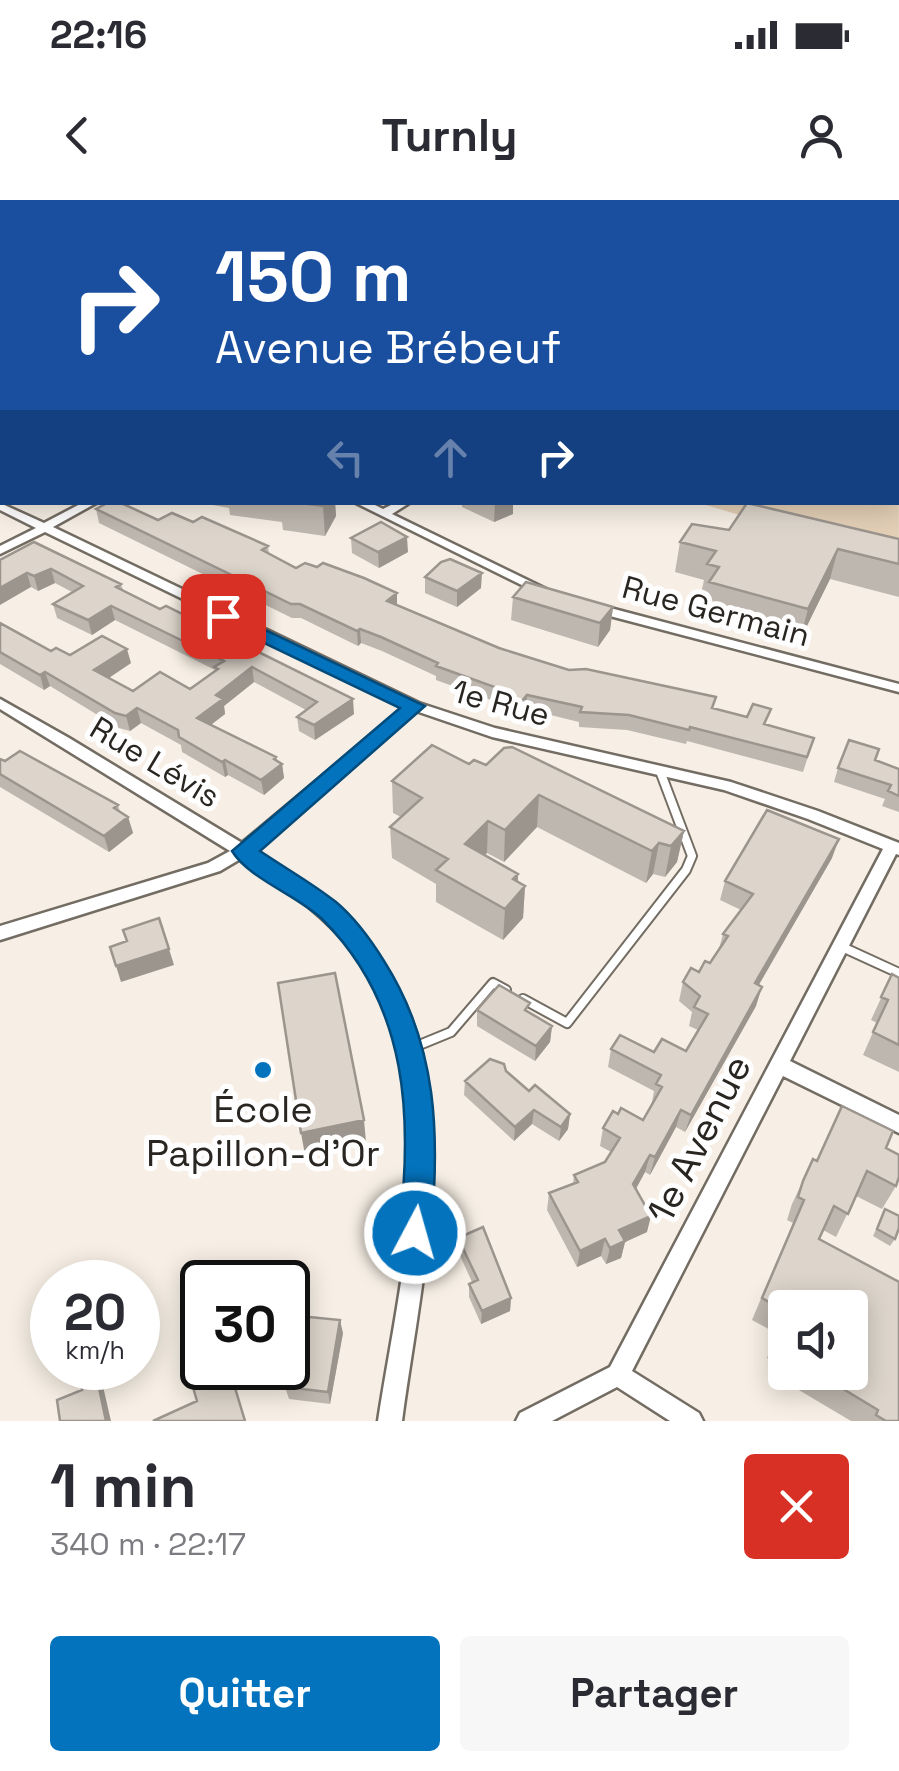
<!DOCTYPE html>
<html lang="fr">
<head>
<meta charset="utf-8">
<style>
	:root { --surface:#fff; --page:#f7f7f7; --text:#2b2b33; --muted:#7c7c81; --accent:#0373bd }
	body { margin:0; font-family:"Space Grotesk",sans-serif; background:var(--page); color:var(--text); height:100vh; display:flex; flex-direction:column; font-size:38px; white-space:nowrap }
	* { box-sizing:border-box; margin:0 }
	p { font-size:32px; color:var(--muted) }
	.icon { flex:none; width:55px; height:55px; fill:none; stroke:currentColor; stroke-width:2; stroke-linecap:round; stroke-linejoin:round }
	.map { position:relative; height:1221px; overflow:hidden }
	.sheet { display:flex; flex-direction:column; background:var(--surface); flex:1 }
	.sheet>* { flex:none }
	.guide { position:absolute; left:0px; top:0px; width:900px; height:305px; box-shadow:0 5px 25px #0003; background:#1a4fa0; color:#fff; overflow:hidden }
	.fabs { position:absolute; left:768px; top:1090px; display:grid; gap:20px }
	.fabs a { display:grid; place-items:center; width:100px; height:100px; border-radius:10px; background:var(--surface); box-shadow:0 5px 25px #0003; font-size:50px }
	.speed { position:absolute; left:30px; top:1060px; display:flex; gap:20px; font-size:50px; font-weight:700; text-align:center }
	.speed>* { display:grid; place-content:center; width:130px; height:130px; border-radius:50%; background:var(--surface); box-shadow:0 5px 25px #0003; line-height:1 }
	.speed small { font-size:25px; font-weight:400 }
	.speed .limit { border:5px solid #111; border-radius:15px; background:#fff; color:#111 }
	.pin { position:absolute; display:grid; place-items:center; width:85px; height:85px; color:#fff; margin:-42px; border-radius:20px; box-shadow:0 5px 15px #0006 }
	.me { position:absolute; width:110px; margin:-55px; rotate:6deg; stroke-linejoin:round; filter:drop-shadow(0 0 8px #0008) }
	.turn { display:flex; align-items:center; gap:35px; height:210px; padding:0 50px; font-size:45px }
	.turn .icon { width:130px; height:130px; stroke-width:2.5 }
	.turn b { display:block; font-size:70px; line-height:85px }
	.lanes { display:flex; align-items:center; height:95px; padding:0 50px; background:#0003; justify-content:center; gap:50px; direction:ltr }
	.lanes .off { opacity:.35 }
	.round { display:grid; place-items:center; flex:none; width:105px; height:105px; border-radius:10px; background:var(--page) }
	.overview { display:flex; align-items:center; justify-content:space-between; height:170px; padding:0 50px }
	h1 { font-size:60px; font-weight:600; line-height:75px }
	.action { display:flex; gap:20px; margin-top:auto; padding:20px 50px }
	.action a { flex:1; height:115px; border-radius:10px; background:var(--accent); color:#fff; font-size:40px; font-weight:600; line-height:115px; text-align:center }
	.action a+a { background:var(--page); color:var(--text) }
	.status { display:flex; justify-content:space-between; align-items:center; height:70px; padding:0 50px; background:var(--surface); direction:ltr }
	.status svg { height:28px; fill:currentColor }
	header { display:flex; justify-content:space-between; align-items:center; height:130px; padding:0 50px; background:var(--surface); font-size:45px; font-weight:600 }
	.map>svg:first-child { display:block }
	.green { fill:#e3cfb6 }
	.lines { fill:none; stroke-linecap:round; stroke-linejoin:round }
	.lane-far1-casing { stroke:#736c63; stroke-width:12 }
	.lane-casing { stroke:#736c63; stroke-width:15 }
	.street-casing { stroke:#736c63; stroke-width:5 }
	.secondary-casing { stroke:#736c63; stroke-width:6 }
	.lane-far1 { stroke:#fff; stroke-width:8 }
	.lane { stroke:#fff; stroke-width:10 }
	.street { fill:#fff; fill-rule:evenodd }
	.secondary { fill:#fff; fill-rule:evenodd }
	.wall { fill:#beb7af }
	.shaded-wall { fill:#9b958e }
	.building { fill:#ddd5cb; stroke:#9b958e; stroke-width:2.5 }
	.route { fill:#0373bd; stroke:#024b7b; stroke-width:2.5 }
	.poi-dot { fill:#0373bd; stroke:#fefefe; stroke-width:4 }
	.labels { text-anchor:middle; stroke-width:10; stroke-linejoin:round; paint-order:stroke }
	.street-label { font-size:32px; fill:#292622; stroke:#fefefe }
	.near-poi-label { font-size:38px; fill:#292622; stroke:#fefefe }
	.near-street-label { font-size:38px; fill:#292622; stroke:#fefefe }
</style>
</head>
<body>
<div class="status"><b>22:16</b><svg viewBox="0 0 49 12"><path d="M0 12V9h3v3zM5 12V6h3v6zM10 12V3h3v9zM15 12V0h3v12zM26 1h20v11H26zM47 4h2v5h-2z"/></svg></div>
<header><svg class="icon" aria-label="back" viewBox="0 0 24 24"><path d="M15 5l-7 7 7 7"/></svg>Turnly<svg class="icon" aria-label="person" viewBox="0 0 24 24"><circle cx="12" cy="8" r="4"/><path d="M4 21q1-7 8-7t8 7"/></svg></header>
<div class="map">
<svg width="899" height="1221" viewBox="0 0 899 1221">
	<rect width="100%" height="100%" fill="#f7efe5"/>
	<path class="green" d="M898,65L899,362L699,303L898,302Z"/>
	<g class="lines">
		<g class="lane-far1-casing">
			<path id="lane-far1" d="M840,746L899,773
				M523,799L567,823L686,670L692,656L660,571
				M412,848L451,832L493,783L506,790"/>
		</g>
		<g class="lane-casing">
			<path id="lane" d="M412,848L417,846"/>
		</g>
		<g class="street-casing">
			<path id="street" d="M0,35H2V41H0Z
				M0,51H2V55H0Z
				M84,302H98L53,327L419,503L495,528L731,582L818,611L899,643V655L896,654L790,861L899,915V933L783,876L632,1171L699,1213L703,1221H670L617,1187L552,1221H516L520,1213L610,1167L883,649L808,619L724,590L492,537L416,511L254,651C309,685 363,728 396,786C464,906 419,1091 402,1221H378C397,1094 444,914 382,795C353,737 296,693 242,658L220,671L0,740V726L208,663L230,651L0,509V499L69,538L242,643L405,507L45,332L0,354V346L36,328L0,310V303L44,323Z
				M354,302H369L383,309L397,302H411L392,314L546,389L540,393L536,392Z
				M595,404L899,484V492L591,411L589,408Z"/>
		</g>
		<g class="secondary-casing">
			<path id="secondary" d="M622,0H642L643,2H625Z
				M898,58H899V64H898Z
				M2,138V146L0,147V139Z"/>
		</g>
		<use href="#lane-far1" class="lane-far1"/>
		<use href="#lane" class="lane"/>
		<use href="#street" class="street"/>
		<use href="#secondary" class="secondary"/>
	</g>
	<path class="wall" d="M674,0H834L830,2H684Z
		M197,302H335L336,316L325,336L283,330L282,322L230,315L229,308Z
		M462,302H513V314L494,322L462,307Z
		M96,309L158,320L268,346L269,354L296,368L397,393V406L499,448L569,470L714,508L814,538L803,572L687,541L686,544L627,530L579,527V522L526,509L521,515L502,510V504L436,480V476L382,451L361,443L358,446L301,418H292L99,323Z
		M729,330L899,339V397L830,379L800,440L703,413L707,396L701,394L704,380L675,372L680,342Z
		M351,338L408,352L379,368L352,353Z
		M0,360L121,384L123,390L354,514L315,540L299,531L297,517L306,510L254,482L224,506L225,514L211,525L282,564L284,578L264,595L228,575L225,577L182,552L181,545L141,523L130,531L119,528L50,486L44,490L0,464V423L51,451L70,455L131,463L109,478L133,491L190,489L215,472V470L115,420L92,435L57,418L53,404L72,392L55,383L38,391L31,387Z
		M425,377L481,388L457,407L425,393Z
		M513,397L613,407L610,430L598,447L511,420Z
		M0,559L118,605L120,612L128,617L133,633L109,652L0,587Z
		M875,560L899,569V612L882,606L885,599L834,582L838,568Z
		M469,564L486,565L684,631L677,662L665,677L653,674L646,683L537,627L504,662L487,653L484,655L518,674V682L525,686L523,718L503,740L436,702V684L392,658L390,627L401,617L393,613L392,581Z
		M832,658L758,785L756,806L685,932L676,927L650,975L645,972L636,989L647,1032L625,1042L621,1058L606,1064L601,1056L577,1067L547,1010L549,993L573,984L574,975L605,962L611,952L600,946L603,928L618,914L643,920L653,902H652L654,891L608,867L611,849L654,852L686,851L698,830L689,826L692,812L679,801L683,782L710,763L719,749L723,734L741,710L720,700L725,681Z
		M892,774L899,778V872L863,855L877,823L871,820Z
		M477,810L530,813L552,826L550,842L535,861L477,826Z
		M506,871L529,891L570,914L568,929L559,941L532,924L514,941L464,895L465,881Z
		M886,948L896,986L882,1009L856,996L836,1037L823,1030L819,1039L899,1221H851L787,1183L791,1172H850L785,1108V1168L767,1158L776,1133L752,1120L793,1023L787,1020L792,1004L813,959L817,961Z
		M885,1009L895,1039L890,1046L873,1036Z
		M458,1038L511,1098L510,1111L481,1124L469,1097V1084L472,1082L458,1051Z
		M343,1133L330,1204L289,1199L285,1187Z"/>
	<path class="shaded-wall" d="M808,0H834L830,2H804Z
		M325,302H335L336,316L325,336L323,306Z
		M495,302H513V314L494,322Z
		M407,337L408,352L379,368L378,352Z
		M838,349L830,379L800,440L808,409Z
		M51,369L55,383L38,391L34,376Z
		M27,373L31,387L0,405V388Z
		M482,373L481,388L457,407V391Z
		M397,393V408L387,401Z
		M111,406L115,420L92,435L88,420Z
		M613,407L610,430L598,447L600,423Z
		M360,429L361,443L358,446L357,431Z
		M127,449L131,463L98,485L94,470Z
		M252,467L254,482L224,506L225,514L200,533L197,518L216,495Z
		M45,472L50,486L44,490L40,475Z
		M527,495L526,509L521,515L522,501Z
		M353,499L354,514L315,540L314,525Z
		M137,508L141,523L130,531L126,516Z
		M276,557L278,567L282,564L284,578L264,595L261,580Z
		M225,560L228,575L225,577L222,562Z
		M539,595L537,627L504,662L505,630Z
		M128,617L133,633L109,652L104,636Z
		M488,621L487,653L464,676L465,644Z
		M684,631L677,662L665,677L671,646Z
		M839,639L832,658L749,802L755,783Z
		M659,643L653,674L646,683L652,651Z
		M518,674L517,695L525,686L523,718L503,740L505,709L513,679Z
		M169,749L174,765L121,782L116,766Z
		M762,787L756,806L685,932L691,915Z
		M552,826L550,842L535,861L536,846Z
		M534,910L532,924L514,941L515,927Z
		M681,910L676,927L650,975L655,957Z
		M570,914L568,929L559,941L561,927Z
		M364,920L366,942L305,955L301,933Z
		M650,955L645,972L629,1001L633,984Z
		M651,1016L647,1032L625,1042L621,1058L606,1064L610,1048L619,1030Z
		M605,1039L601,1056L577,1067L580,1051Z
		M511,1098L510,1111L481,1124L482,1111Z
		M340,1120L343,1133L330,1204L328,1192Z
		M95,1169L102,1182L111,1221H106Z"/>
	<path class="building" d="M0,0H134L131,2H2V16H0Z
		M764,0H808L804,2H776Z
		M2,54V87L0,86V56Z
		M0,243L2,245V264L0,266Z
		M109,302H119L158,320L172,313L193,322L202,317L268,346L262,350L296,368L305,363L317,367L323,363L364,378L397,393L387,401L499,448L569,470L586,469L716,497L712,508L747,517L753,504L771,509L764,524L814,538L807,557L690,527L689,530L629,515L580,512L582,507L527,495L522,501L503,495L506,491L436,466L438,463L381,437L360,429L357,431L300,404H291L96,309Z
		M294,302H325L323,306Z
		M747,303L899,339V364L838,349L808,409L709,382L719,367L707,364L716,351L680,342L692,324L729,330Z
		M381,322L407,337L378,352L351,338Z
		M34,342L121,384L116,387L160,409L166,406L353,499L314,525L297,517L317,502L252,467L216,495L223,499L197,518L276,557L274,559L282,564L261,580L225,560L222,562L179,537L178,530L137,508L126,516L115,513L45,472L40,475L0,452V423L51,451L56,448L70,455L102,436L127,449L94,470L133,491L160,472L190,489L218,469L214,467L224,461L111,406L88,420L53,404L83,386L51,369L34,376L27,373L0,388V360Z
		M450,359L482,373L457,391L425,377L441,362Z
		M526,382L613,407L600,423L513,397Z
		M849,540L879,549L875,560L899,569V596L888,591L891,585L838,568Z
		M432,545L469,564L474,560L486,565L504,548L512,547L684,631L671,646L659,643L652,651L539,595L505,630L488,621L465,644L518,674L513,679L525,686L505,709L436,670L448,659L390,627L422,598L392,581Z
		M20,551L118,605L114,608L128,617L104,636L0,574V559L5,561Z
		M767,610L839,639L755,783L762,787L691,915L681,910L655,957L650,955L633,984L651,1016L619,1030L625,1041L610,1048L605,1039L580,1051L549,993L578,982L574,975L605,962L620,938L603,928L613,911L618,914L621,908L643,920L662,887L656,884L661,875L611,849L620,835L654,852L662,839L686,851L708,814L694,807L700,796L683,782L691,768L699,772L705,761L710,763L728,736L723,734L753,694L725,681Z
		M159,718L169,749L116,766L110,747L127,741L123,730Z
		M335,773L364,920L301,933L278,783Z
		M892,774L899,778V845L873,832L888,800L881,797Z
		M499,785L530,803L525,810L552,826L536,846L477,810Z
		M490,859L504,864L506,871L529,891L535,885L570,914L561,927L534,910L515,927L465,881Z
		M842,906L893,931L886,948L899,955V977L896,986L867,971L848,1014L834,1006L819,1039L899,1082V1221H886L876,1215L878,1210L815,1172H850V1108H785V1111L762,1098L804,1000L798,997L803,981L813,959L817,961Z
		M885,1009L899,1016V1028L895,1039L877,1029Z
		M483,1027L511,1098L482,1111L469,1084L478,1080L458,1038Z
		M299,1116L340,1120L328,1192L285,1187Z
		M785,1119V1141L778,1137Z
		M229,1168L245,1221H153L197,1201L192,1184Z
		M95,1169L106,1221H60L57,1200L82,1190L80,1175Z"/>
	<path class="route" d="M223,410L425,506L260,651C285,668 312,683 336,702C355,718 371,740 384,761C438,846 440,936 431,1033L426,1044L415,1048L404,1044L399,1033C413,919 409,806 323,720C299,696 249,679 232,651L400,508L216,420L214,416Z"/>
	<circle class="poi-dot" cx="263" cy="870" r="10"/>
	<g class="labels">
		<g class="street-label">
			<text transform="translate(716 411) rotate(15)" y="11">Rue Germain</text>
			<text transform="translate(501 503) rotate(15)" y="11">1e Rue</text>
			<text transform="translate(155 562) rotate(31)" y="11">Rue Lévis</text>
		</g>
		<g class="near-poi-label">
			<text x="263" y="922">École<tspan x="263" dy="44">Papillon-d'Or</tspan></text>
		</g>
		<g class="near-street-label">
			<text transform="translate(699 939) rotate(-63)" y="13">1e Avenue</text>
		</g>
	</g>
</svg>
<div class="fabs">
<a><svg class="icon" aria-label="sound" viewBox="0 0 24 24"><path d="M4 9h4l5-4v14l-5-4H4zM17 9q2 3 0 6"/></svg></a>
</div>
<div class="speed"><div>20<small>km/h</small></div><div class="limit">30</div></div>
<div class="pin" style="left:223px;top:416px;background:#d93025"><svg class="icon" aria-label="arrive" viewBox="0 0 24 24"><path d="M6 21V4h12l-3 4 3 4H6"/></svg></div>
<svg class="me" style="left:415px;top:1033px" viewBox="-20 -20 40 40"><circle r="17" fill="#0373bd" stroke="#fff" stroke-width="3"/><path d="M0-11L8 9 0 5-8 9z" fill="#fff"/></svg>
<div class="guide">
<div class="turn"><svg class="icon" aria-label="right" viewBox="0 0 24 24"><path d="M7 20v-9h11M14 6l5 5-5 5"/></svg><div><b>150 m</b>Avenue Brébeuf</div></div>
<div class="lanes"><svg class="icon off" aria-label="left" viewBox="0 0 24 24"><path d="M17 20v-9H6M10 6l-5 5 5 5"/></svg><svg class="icon off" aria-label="ahead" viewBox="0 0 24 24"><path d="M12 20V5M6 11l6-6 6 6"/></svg><svg class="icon" aria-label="right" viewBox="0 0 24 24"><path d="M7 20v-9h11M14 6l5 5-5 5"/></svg></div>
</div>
</div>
<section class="sheet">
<div class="overview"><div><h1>1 min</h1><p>340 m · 22:17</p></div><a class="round" style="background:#d93025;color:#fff"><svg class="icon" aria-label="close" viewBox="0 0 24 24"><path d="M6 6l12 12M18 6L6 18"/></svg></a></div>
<div class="action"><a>Quitter</a><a>Partager</a></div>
</section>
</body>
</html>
